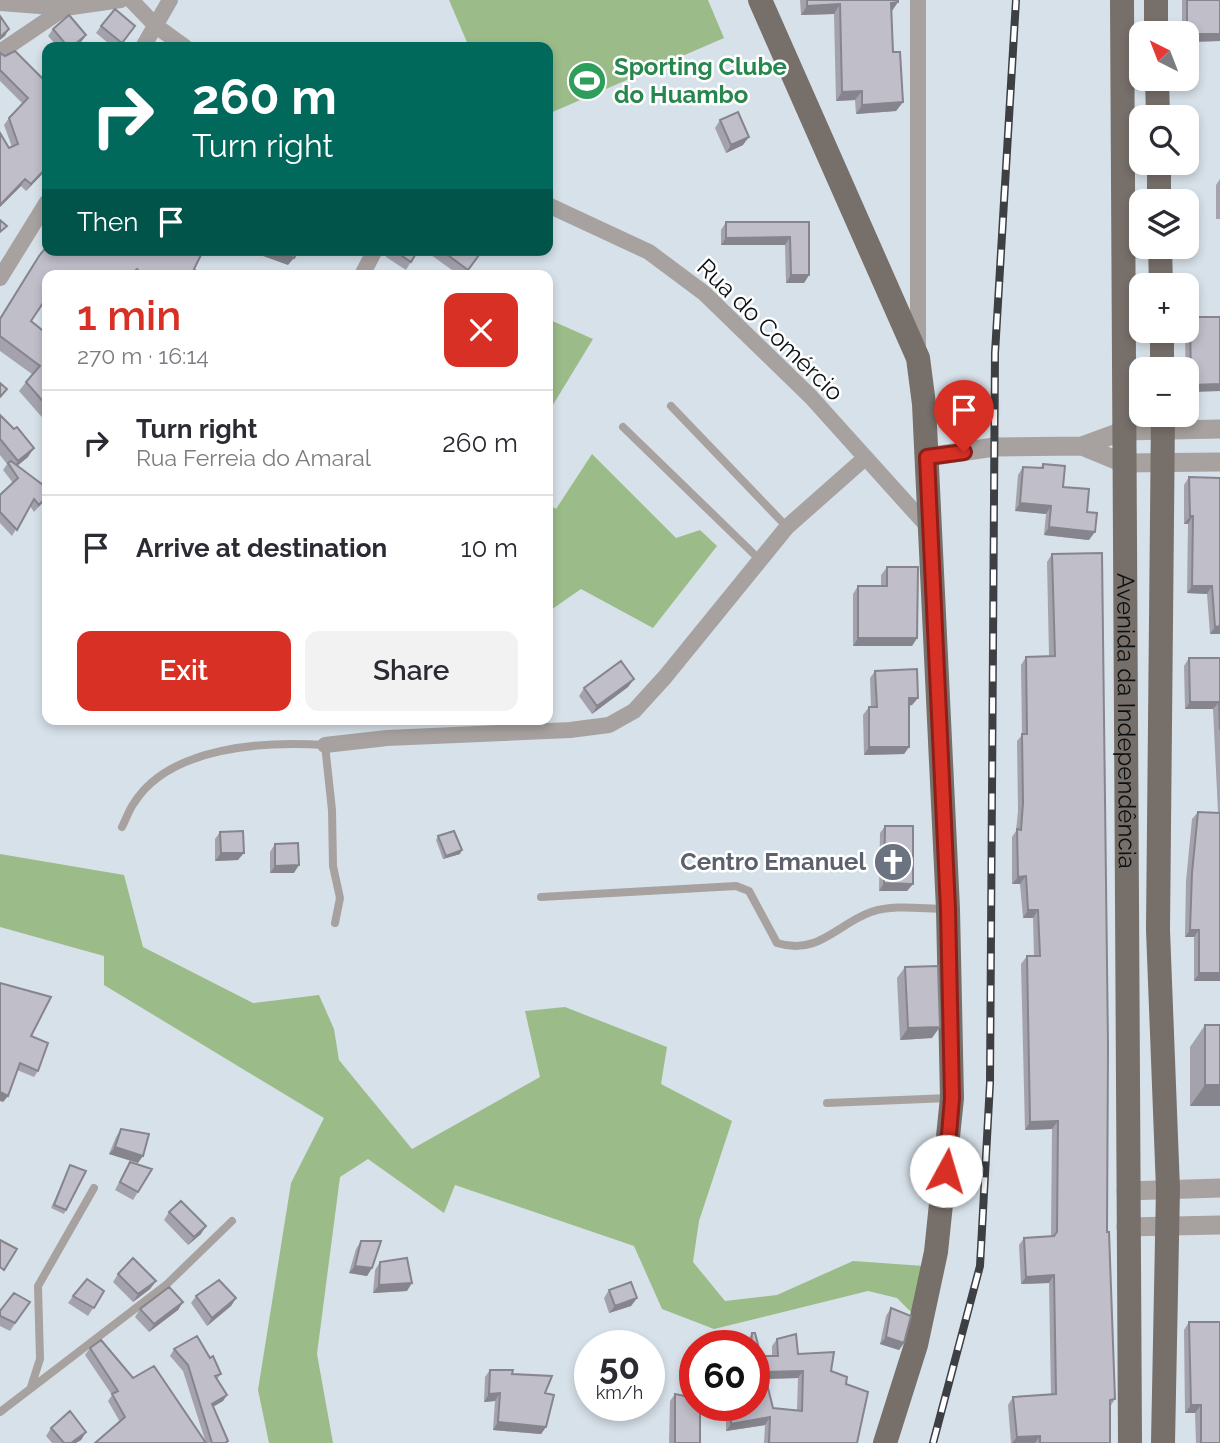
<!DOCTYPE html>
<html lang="en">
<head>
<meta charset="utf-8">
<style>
	:root { --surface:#fff; --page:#f2f2f3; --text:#2b2b33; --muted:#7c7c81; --line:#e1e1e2; --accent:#d93025 }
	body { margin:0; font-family:Raleway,sans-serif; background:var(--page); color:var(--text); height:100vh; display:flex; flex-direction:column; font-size:26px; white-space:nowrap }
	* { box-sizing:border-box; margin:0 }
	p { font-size:23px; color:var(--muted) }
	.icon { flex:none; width:38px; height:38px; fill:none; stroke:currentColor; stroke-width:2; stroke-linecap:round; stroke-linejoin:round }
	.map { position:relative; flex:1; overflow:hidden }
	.drawer { position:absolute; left:42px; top:270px; width:511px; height:455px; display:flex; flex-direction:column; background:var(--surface); border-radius:14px; box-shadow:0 4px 10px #0003 }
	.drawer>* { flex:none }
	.banner { position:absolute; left:42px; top:42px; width:511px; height:214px; border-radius:14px; box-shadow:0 4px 10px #0003; background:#00695c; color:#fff; overflow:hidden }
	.needle { width:46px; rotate:318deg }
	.tools { position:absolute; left:1129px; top:21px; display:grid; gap:14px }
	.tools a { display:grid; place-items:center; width:70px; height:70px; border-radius:14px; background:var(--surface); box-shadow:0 4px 10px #0003; font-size:35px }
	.speed { position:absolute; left:574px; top:1330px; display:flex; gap:14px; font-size:35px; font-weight:700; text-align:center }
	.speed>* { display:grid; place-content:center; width:91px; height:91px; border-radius:50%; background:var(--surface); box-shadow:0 4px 10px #0003; line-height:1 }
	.speed small { font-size:18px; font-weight:400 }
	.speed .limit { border:10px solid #d22; background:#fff; color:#111 }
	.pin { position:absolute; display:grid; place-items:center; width:60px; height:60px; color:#fff; margin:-72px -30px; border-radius:50% 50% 50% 0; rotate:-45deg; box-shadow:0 0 7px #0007 }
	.pin .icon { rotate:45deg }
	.me { position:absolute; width:77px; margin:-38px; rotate:6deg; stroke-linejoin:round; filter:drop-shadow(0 0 5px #0008) }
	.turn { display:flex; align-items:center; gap:24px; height:147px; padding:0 35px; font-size:32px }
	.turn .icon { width:91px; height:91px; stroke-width:2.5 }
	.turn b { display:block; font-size:49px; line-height:60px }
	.then { display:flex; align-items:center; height:66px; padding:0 35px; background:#0003; gap:14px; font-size:26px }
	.round { display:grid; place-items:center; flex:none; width:74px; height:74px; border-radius:14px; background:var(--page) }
	.overview { display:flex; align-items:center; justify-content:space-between; height:119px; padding:0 35px }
	h1 { font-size:42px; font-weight:600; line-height:52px; color:var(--accent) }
	.cta { display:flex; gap:14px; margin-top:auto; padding:14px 35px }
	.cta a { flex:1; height:80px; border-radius:14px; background:var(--accent); color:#fff; font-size:28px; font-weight:600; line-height:80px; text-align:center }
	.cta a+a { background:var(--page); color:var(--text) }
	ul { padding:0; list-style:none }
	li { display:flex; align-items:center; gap:21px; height:105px; padding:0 35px; border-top:2px solid var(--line) }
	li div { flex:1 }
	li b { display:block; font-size:26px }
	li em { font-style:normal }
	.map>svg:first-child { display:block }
	.green { fill:#9bbc89 }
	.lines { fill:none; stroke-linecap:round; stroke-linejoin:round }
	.service { stroke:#a7a29f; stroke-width:8 }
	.minor { stroke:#a7a29f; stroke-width:16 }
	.tertiary { stroke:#a7a29f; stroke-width:19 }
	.primary { stroke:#776f6a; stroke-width:24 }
	.rail-casing { stroke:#3c4044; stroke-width:8 }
	.rail { stroke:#fff; stroke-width:5; stroke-dasharray:16; stroke-linecap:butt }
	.wall { fill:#a4a3ad; fill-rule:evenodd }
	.shaded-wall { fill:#86858d }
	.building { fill:#bfbec9; stroke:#86858d; stroke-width:2; fill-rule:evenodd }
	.route-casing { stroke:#8d1f18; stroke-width:18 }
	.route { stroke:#d93025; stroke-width:12 }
	.labels { text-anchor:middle; stroke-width:5; stroke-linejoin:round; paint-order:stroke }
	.leisure-label { font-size:24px; font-weight:bold; fill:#27864d; stroke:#fff; text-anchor:start }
	.street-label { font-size:24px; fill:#0d1013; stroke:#fff }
	.worship-label { font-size:24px; font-weight:bold; fill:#5b616d; stroke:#fff; text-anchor:end }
</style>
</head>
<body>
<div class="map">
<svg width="1220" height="1443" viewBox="0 0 1220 1443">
	<rect width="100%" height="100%" fill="#d7e1e9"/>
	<path class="green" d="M449,0H708L724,38L548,114V47H469Z
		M548,319L593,339L548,413Z
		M592,454L676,538L700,530L717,546L653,628L581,589L548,612V504L556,509Z
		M0,854L124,875L143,947L253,1003L319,995L334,1029L339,1060L412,1149L540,1077L525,1011L565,1007L667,1047L661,1084L732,1121L699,1221L693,1262L725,1301L777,1295L853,1261L924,1266L913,1314L897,1298L868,1291L714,1329L662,1309L634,1246L455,1185L444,1213L368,1159L340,1177L317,1354L333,1443H269L258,1390L291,1183L324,1118L104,985V956L0,927Z"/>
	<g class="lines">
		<path class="service" d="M671,406L787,527
			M623,427L760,560
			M122,827C126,819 129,810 134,803C170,746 265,741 325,745L332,810L333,866L340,898L335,923
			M541,897L736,886L749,891L777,943C818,956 837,924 871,912C895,904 922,909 946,909
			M827,1103L949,1098
			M31,1387L40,1359L38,1286L94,1188
			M0,1412L166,1285L232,1221"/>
		<path class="minor" d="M131,0L156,26L185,47
			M918,0V348
			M0,3L65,8L121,0
			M143,47L170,0
			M0,52L65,8
			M548,205L649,252L704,293L811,397L929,528
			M362,275L375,250
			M0,278L47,202
			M325,745L387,738L570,730L609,725L634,711L665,677L787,527L865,458"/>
		<path class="tertiary" d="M1082,446L1123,463L1220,462
			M927,457L994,447L1082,446L1123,431L1220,429
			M1126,1191L1220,1188
			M1126,1227L1220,1225"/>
		<g class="primary">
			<path d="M760,0L918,358L924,404L948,909L952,1098L936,1252L916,1345L885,1443"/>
			<path id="s1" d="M1122,0L1130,1443"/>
			<path d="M1156,0V33"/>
			<path d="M1157,79L1158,117"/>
			<path d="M1159,163V201"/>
			<path d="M1160,247L1161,285"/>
			<path d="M1162,331V369"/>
			<path d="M1163,1443L1168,1189L1158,930L1163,415"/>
		</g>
		<g class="rail-casing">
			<path id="rail" d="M933,1443L980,1266L990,1083L995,353L1016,0"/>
		</g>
		<use href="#rail" class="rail"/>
	</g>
	<path class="wall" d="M800,0H898V2L891,11L893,52L903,102L896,111L856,114L855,100L836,101L834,14L801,15Z
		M1182,0H1220V41L1186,42V33H1182Z
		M101,26H135L119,47H113L96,33Z
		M53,29L86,35L81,42L76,46L77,47H58L48,36Z
		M15,51L47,169L26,191L21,186L0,207V133L9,148L12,147L4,125L9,118L23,104L0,81V53L5,56Z
		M720,120L743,145L726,153L715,128Z
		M1220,179V219H1216V185Z
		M726,222H809V275L804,283H786L785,245H721V230Z
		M390,250H418L406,270L386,257Z
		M424,250H481L482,251L465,275H459Z
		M164,252L194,269L198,275H47L31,321L47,334V423L19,391L32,374L0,351V318L32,266L39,256Z
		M1190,317L1220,391L1186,392L1185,331H1186V322Z
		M0,415L28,457L17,466L47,498L34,512L30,506L12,536L0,523V495L13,483L3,470L7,464L0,455Z
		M1043,464L1063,487L1087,512L1089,540L1044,535L1046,514L1015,511L1018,475L1023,467L1040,468Z
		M1189,477L1220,478V634H1210L1207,594L1187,593L1188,524H1184V485Z
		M1052,554L1107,1232L1115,1399L1110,1407V1443H1011L1008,1405L1013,1397L1051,1395L1049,1283L1021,1284L1019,1245L1024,1238L1051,1236L1052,1129L1025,1130L1021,964L1027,956H1034L1033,918H1023L1020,884H1012V837L1016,831L1018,811L1017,741L1022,735L1021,665L1026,657L1049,656L1047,562Z
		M887,567L917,638L912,646H853V594L858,586H881V575Z
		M1189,658H1220V981H1194V937H1185L1186,881L1192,819L1198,812H1218L1213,709H1185L1184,666Z
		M875,671L918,698L912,705L909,706V747L904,754L864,755L863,715L869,707H871L870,678Z
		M634,679L628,687L592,714L579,696L584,688Z
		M885,826L913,884L907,891H879L880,833Z
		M220,832L238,860L215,861V839Z
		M438,836L460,854L443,859L436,840Z
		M275,844L294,873H270V852Z
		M905,967L932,1038L900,1040L897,978Z
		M1205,1025L1220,1106H1190V1047Z
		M31,1036L38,1071L34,1077L17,1070L8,1096L3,1102Z
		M121,1129L138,1163L109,1154L116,1137Z
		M130,1162L138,1192L133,1200L115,1190L125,1170Z
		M70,1165L66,1210L64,1214L51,1208L68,1169Z
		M169,1212L201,1234L188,1245L164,1220Z
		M361,1241L372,1268L367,1276L349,1273L356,1249Z
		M380,1262L407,1291L373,1293L375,1270Z
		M118,1274L156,1281L150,1289L133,1302L113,1282Z
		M609,1290L637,1298L631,1306L609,1313L604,1298Z
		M104,1291L88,1316L68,1303L73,1296Z
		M196,1296L236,1298L231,1306L207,1326L191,1303Z
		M30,1302L10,1331L0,1326V1311Z
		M183,1302L178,1310L149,1332L135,1317L140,1309Z
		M891,1308L904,1343L899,1350L880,1344L886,1316Z
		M1189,1322L1220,1443H1196L1195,1413H1185L1184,1330Z
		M752,1333L761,1356H772V1346L777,1339L798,1354L831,1371L846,1384L857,1443H764L765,1425L726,1431V1413L731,1405H754V1346H747V1341ZM798,1378L797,1410L773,1408L766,1379Z
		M90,1348L133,1378L206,1443L120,1422L108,1401L112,1395L85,1355Z
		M174,1349L210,1358L221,1374L217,1379L227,1395L223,1401L213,1407L226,1443H206L183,1371L170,1356Z
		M490,1370L512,1374L545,1393L546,1427L541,1434L493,1430L495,1401L484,1402L485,1377Z
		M675,1394L700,1443H669L670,1401Z
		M51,1428L86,1432L81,1440L76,1443H52L46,1436Z"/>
	<path class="shaded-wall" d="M898,2L892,11L885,12L891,3Z
		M840,4L834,14L801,15L807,6Z
		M9,29L5,36L0,40V37Z
		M1187,34H1220V41L1186,42Z
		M86,35L81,42L75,47L74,45Z
		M862,91L855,100L836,101L842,92Z
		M903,102L896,111L856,114L862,105Z
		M749,137L743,145L726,153L731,145Z
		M47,167V169L26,191L31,184Z
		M25,179L21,186L0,207V205Z
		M790,237L785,245H721L726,238Z
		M250,250H273L294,258L288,265L249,251Z
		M791,275H809L804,283H786Z
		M1220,384V391L1186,392L1191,385Z
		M34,448L28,457L12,470L18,461Z
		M1020,503L1051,506L1046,514L1015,511Z
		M1190,516H1193L1188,524H1184Z
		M1049,527L1095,532L1089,540L1044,535Z
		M1192,586H1212L1207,594L1187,593Z
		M1220,626V634H1210L1215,627Z
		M858,638H917L912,646H853Z
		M634,679L628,687L592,714L597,706Z
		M909,698H918L912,705L904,706Z
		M1190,702H1219L1213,709H1185Z
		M869,747H909L904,754L864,755Z
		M462,850L460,854L443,859L446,856Z
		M221,853H244L238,860L215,861Z
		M299,865L294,873H270L275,866Z
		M1026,876L1020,884H1012L1018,877Z
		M884,883L913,884L907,891H879Z
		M1028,910H1038L1033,918H1023Z
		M1190,930H1199L1194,937H1185Z
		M1199,973H1220V981H1194Z
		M940,1027L932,1038L900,1040L908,1028Z
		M1205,1085H1220V1106H1190Z
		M0,1092L8,1096L3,1102L0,1101Z
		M1058,1121L1052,1129L1025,1130L1030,1122Z
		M115,1147L143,1156L138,1163L109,1154Z
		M206,1226L201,1234L188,1245L194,1237Z
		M355,1266L372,1268L367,1276L349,1273Z
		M1054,1275L1049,1283L1021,1284L1026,1277Z
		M156,1281L150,1289L133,1302L138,1294Z
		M412,1283L407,1291L373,1293L379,1285Z
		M236,1298L231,1306L207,1326L212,1318Z
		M637,1298L631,1306L609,1313L615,1306Z
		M183,1302L178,1310L149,1332L154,1324Z
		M886,1337L904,1343L899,1350L880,1344Z
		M803,1371L798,1378L759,1379L764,1372Z
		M500,1393L495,1401L484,1402L489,1394Z
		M227,1395L223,1401L207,1410L212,1404Z
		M1191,1405H1201L1195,1413H1185Z
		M770,1417L765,1425L726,1431L731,1424Z
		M498,1422L546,1427L541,1434L493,1430Z
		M86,1432L81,1440L76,1443H71Z
		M1040,1436L1035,1443H1012L1017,1437Z"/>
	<path class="building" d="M807,0H898V2L891,3L893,52H900L903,102L862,105V91L842,92L840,4L807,6Z
		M1187,0H1220V34H1187Z
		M115,9L135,26L122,43L101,26Z
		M69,15L86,35L74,45L77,47H68L53,29Z
		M0,16L9,29L0,37Z
		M15,51L47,83V167L31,184L25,179L0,205V133L9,148L18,144L9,118L28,98L0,70V53L5,56Z
		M738,112L749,137L731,145L720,120Z
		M0,220L7,226L0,232Z
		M726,222H809V275H791L790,237L726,238Z
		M47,246V250H163L164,252L166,250H198L201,255L194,269L199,274L198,275H143L137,269L131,275H47V297L31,321L47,334V406L26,382L40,366L0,336V319L39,256Z
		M273,250H299L294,258Z
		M393,250H418L411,262Z
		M441,250H481L482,251L468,270Z
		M1190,317H1220V384L1191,385Z
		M0,383L7,389L0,397Z
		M0,415L14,429L17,427L34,448L18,461L0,439Z
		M11,461L47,488V496L39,505L34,499L17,530L0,512V495L18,478L8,463Z
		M1043,464L1065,466L1063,487L1089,489L1087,512L1097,513L1095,532L1049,527L1051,506L1020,503L1023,467L1043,468Z
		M1189,477L1220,478V626L1215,627L1212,586H1192L1193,516H1190Z
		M1102,553L1108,1046L1107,1232H1109L1115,1399L1110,1400V1443H1040V1436L1017,1437L1013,1397L1056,1394L1054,1275L1026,1277L1024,1238L1054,1236L1057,1232L1058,1121L1030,1122L1027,956H1040L1038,910H1028L1026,876L1018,877L1017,829L1021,830L1023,803L1022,734H1027L1026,657L1055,656L1052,554Z
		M887,567H918L917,638H858V586H887Z
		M1189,658H1220V730L1219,702H1190Z
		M621,661L634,679L597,706L584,688Z
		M917,669L918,698H909V747H869V707H877L875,671Z
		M1198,812L1220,813V973H1199V930H1190L1192,873Z
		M885,826H913V884L884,883Z
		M243,831L244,853H221L220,832Z
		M454,831L462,850L446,856L438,836Z
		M298,843L299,865L275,866V844Z
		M938,966L940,1027L908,1028L905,967Z
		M0,983L51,997L31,1036L48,1043L38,1071L20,1063L8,1096L0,1092Z
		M1205,1025H1220V1085H1205Z
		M121,1129L149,1134L143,1156L115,1147Z
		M130,1162L152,1169L138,1192L120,1182Z
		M70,1165L86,1171L66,1210L54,1205Z
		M181,1201L206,1226L194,1237L169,1212Z
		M0,1240L17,1249L4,1270L0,1267Z
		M361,1241H381L372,1268L355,1266Z
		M133,1258L156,1281L138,1294L118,1274Z
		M407,1258L412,1283L379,1285L380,1262Z
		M87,1279L104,1291L94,1308L73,1296Z
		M219,1280L236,1298L212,1318L196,1296Z
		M631,1282L637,1298L615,1306L609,1290Z
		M169,1287L183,1302L154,1324L140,1309Z
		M14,1293L30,1302L15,1323L0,1316V1311Z
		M891,1308L911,1316L904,1343L886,1337Z
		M1189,1322H1220V1443H1201V1405H1191Z
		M752,1333H755L761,1356H778L777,1339L796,1334L798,1354L834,1352L831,1371L847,1377L846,1384L868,1392L857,1443H769L770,1417L731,1424V1405H754V1346H751ZM803,1371L802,1411L773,1408L764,1372Z
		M197,1336L210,1358L213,1356L221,1374L215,1376L227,1395L212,1404L228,1441L225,1443H212L188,1365L174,1349Z
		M101,1340L133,1378L154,1366L206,1443H95L125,1417L112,1394L118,1391L90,1348Z
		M490,1370H513L512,1374L552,1376L545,1393L554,1395L546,1427L498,1422L500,1393L489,1394Z
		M675,1394L695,1398V1405H700V1443H675Z
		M70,1411L86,1432L71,1443H64L51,1428Z"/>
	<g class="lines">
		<g class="route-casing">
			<path id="route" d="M946,1171L952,1098L948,909L927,457L964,452"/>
		</g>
		<use href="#route" class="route"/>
	</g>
	<defs>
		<g id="stadium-disc" transform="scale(2.0125)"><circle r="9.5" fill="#2e9e5b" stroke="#fff"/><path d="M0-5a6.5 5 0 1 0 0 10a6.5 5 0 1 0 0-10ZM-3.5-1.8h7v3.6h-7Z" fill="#fff"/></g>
		<g id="church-disc" transform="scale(2.0125)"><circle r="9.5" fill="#6b7280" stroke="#fff"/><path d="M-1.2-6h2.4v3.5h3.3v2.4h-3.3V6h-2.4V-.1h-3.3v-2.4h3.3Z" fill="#fff"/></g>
	</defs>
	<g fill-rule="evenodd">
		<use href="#stadium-disc" x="587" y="81"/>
		<use href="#church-disc" x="893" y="862"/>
	</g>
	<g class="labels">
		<g class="leisure-label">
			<text x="614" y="75">Sporting Clube<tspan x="614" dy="28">do Huambo</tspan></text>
		</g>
		<g class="street-label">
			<text transform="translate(770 330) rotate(44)" y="8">Rua do Comércio</text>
			<text dy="8" stroke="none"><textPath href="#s1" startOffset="721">Avenida da Independência</textPath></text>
		</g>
		<g class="worship-label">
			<text x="866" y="870">Centro Emanuel</text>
		</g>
	</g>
</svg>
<div class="tools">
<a><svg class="needle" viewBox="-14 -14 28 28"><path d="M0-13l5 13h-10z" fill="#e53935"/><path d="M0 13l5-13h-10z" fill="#7c7c81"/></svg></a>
<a><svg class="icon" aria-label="search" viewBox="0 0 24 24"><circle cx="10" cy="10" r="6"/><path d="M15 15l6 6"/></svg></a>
<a><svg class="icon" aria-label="layers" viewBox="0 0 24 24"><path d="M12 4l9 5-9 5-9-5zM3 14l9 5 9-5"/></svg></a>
<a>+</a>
<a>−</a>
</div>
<div class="speed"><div>50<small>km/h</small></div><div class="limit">60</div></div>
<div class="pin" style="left:964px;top:452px;background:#d93025"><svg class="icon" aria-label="arrive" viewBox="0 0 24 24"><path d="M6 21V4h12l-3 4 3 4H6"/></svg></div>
<svg class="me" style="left:946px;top:1171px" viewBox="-20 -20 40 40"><circle r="19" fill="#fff"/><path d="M0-13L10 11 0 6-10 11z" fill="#d93025"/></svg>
<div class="banner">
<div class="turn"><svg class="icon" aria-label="right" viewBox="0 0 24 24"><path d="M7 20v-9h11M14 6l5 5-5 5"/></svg><div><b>260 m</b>Turn right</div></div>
<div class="then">Then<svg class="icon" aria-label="arrive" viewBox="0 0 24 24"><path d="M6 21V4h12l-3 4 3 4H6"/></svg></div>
</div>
<section class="drawer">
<div class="overview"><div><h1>1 min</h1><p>270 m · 16:14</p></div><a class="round" style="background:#d93025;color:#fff"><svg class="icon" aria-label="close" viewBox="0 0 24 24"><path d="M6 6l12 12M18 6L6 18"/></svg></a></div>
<ul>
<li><svg class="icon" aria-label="right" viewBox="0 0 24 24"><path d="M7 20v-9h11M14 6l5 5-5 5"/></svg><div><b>Turn right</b><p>Rua Ferreia do Amaral</p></div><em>260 m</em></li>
<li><svg class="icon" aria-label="arrive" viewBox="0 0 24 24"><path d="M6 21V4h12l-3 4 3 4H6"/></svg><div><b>Arrive at destination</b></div><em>10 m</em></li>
</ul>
<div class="cta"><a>Exit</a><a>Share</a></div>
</section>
</div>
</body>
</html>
